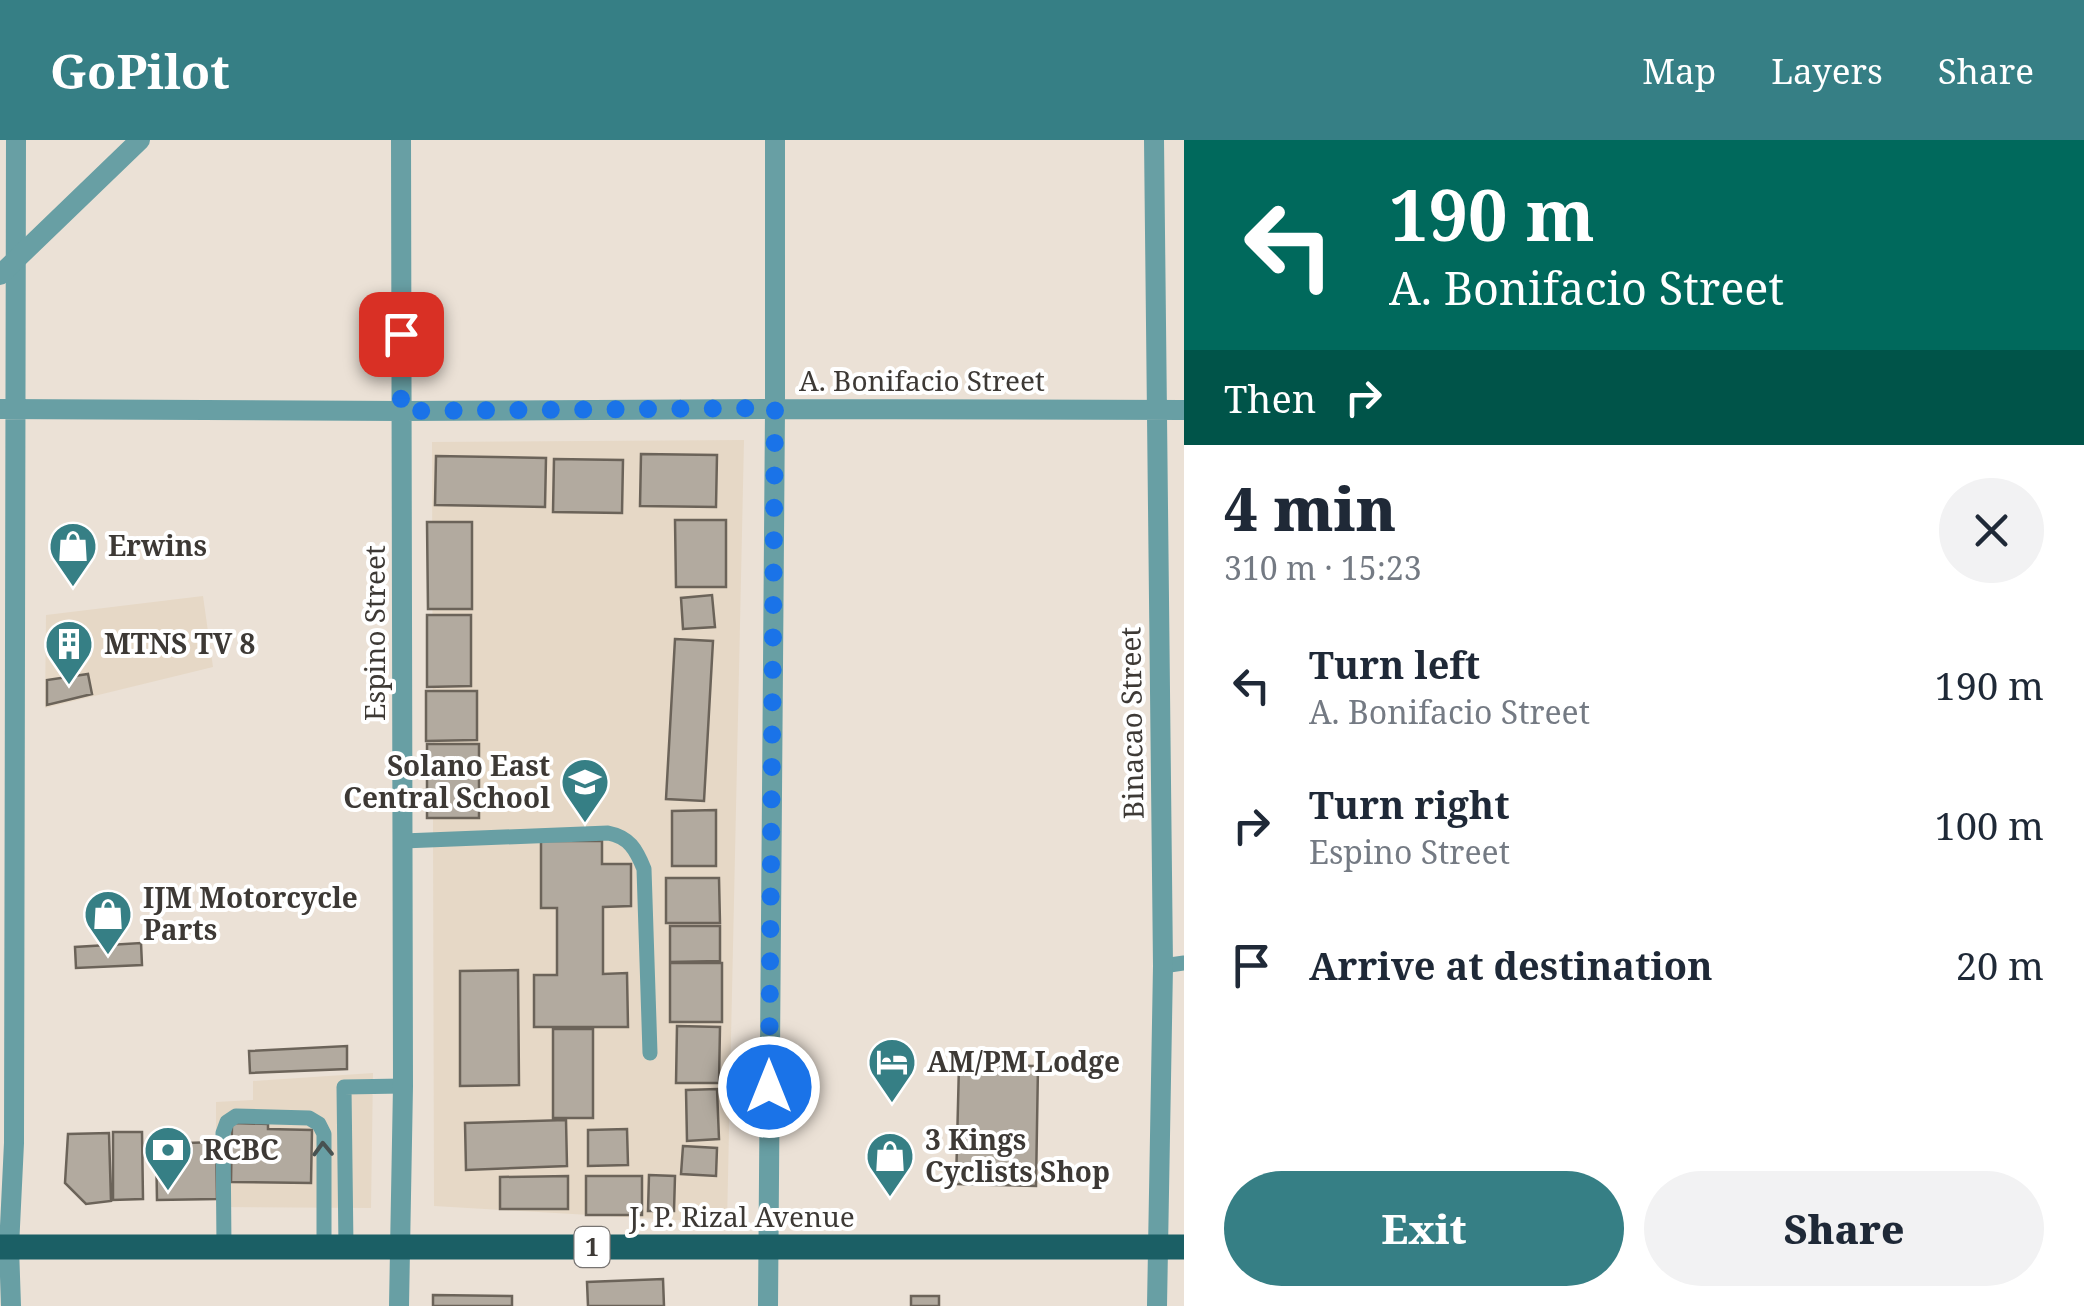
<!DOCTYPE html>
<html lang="en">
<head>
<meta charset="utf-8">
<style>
	:root { --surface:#fff; --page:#f2f2f3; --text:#1f2937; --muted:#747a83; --accent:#367f85 }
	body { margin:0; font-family:"Noto Serif",serif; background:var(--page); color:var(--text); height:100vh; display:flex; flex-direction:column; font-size:38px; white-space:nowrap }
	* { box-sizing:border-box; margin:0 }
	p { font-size:32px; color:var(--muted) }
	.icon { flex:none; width:55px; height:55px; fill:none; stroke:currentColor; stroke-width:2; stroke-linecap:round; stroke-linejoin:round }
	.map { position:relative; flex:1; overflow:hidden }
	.details { display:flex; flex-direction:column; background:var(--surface); width:900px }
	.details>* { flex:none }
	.guide { background:#00695c; color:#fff; overflow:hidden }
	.pin { position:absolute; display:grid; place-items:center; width:85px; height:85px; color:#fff; margin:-42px; border-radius:20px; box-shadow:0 5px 15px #0006 }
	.me { position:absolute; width:110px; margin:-55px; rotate:0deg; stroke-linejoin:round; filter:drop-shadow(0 0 8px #0008) }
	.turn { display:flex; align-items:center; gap:35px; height:210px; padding:0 40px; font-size:45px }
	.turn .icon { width:130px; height:130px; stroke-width:2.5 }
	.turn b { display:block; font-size:70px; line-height:85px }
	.then { display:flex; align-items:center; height:95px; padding:0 40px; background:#0003; gap:20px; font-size:38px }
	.round { display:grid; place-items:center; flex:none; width:105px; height:105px; border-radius:52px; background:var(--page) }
	.overview { display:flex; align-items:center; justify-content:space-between; height:170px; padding:0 40px }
	h1 { font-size:60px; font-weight:800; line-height:75px }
	.cta { display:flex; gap:20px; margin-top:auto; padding:20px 40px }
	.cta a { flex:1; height:115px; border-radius:60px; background:var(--accent); color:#fff; font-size:40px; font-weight:800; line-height:115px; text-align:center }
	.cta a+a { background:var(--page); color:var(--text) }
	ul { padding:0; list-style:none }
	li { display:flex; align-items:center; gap:30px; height:140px; padding:0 40px }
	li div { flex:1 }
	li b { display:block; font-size:38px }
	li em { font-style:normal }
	header { display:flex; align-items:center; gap:60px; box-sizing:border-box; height:140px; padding:0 50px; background:var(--accent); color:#fff }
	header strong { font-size:48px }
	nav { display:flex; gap:55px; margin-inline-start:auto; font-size:35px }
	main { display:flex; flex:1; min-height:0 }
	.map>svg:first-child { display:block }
	.built { fill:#e6d8c6 }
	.building { fill:#b2aa9f; stroke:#6b6359; stroke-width:2.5 }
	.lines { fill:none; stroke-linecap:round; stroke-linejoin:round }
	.service { stroke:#689fa4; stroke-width:15 }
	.minor { stroke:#689fa4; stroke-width:20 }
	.tertiary { stroke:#689fa4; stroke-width:20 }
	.primary { stroke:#1b5f65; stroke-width:25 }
	.oneway { stroke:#485251 }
	.route { stroke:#1a73e8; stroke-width:18; stroke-dasharray:0 32.4 }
	.labels { text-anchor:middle; stroke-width:8; stroke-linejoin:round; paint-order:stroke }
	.shield { fill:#fff; stroke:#777472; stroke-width:2.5 }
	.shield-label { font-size:25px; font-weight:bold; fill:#3d3935 }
	.street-label { font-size:28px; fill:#3d3935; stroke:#fff }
	.poi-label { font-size:28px; font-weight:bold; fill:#3d3935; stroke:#fff; text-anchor:start }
</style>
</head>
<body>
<header>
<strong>GoPilot</strong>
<nav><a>Map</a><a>Layers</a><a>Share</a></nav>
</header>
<main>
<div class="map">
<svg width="1184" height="1166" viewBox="0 0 1184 1166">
	<rect width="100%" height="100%" fill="#ebe1d6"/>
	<path class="built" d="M744,300L727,1083L434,1066L432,302Z
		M203,456L213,527L45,568L46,475Z
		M373,933L371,1068L216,1067V962L253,960V941Z"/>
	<path class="building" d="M641,314L717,315L716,367L640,366Z
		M436,316L546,318L545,367L435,365Z
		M554,319L623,320L622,373L553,372Z
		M675,380H726V447H676Z
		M427,382H472V469H428Z
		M712,455L715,487L683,489L681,458Z
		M427,475H471V546L427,547Z
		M675,499L713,501L704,661L666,659Z
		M88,534L92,554L47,565V540Z
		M426,551H477V600L426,601Z
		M427,604H479V678H427Z
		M716,670V726H672V671Z
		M541,701H602V724H631V766L603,767V834L627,833L628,887H534V835H557V768H541Z
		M666,738H719L720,783H666Z
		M670,786H720V821L670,822Z
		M141,803L142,825L76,828L75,807Z
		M670,823H722V882H670Z
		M518,830L519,945L460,946V831Z
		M677,886L720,887L719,943H676Z
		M553,889H593V978H553Z
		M347,906V929L250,933L249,911Z
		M959,925L1038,926L1036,1046L956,1044Z
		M717,949L719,999L687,1001L686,950Z
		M566,980L567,1026L466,1030L465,983Z
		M232,983L268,984V989L312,990L311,1043L231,1042Z
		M627,989L628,1025L588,1026V990Z
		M113,992H142L143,1059L113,1060Z
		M109,993L111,1061L86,1064L65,1043L68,994Z
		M216,1002L217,1059L157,1060L156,1004Z
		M683,1006L717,1008L716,1036L681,1034Z
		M649,1035L675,1036L674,1071H648Z
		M568,1036V1069H500V1037Z
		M586,1036H642V1075H586Z
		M663,1139L664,1166H588L587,1142Z
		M433,1155L512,1156V1166H433Z
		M911,1156H939V1166H911Z"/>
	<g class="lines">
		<path class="service" d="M403,701L608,693C629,697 636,709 644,729L650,913
			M1163,826L1184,823
			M224,1107L223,993L227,982L236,976L309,978L319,984L324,994V1107
			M346,1107L344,947L403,946"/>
		<path class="minor" d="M1154,0L1163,826L1157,1166
			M0,269L401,271L775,269L1184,270
			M11,1166L9,1107L14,1003L16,0
			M399,1166L403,946L401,0
			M768,1166L775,269V0"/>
		<path class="tertiary" d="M0,135L140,0"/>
		<path class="primary" d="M0,1107H1184"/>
	</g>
	<defs><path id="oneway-chevron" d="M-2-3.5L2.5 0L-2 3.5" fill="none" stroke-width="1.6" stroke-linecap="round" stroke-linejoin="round" transform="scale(2.5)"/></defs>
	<use class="oneway" href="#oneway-chevron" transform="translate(323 1009) rotate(-92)"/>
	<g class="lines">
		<path class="route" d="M401,194V271L775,268L769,947"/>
	</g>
	<defs>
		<g id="shop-pin" transform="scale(2.5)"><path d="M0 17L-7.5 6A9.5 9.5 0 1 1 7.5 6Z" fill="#367f85" stroke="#fff"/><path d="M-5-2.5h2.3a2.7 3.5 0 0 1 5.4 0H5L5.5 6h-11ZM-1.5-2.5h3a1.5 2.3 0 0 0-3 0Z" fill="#fff"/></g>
		<g id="building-pin" transform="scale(2.5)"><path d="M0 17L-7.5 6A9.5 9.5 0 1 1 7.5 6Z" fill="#367f85" stroke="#fff"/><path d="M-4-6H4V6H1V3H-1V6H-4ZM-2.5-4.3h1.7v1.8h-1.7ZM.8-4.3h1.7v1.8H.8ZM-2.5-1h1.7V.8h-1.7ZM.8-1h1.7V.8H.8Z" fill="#fff"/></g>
		<g id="school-pin" transform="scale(2.5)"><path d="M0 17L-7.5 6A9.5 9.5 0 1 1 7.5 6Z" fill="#367f85" stroke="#fff"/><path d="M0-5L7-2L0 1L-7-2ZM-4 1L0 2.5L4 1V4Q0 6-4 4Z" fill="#fff"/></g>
		<g id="hotel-pin" transform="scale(2.5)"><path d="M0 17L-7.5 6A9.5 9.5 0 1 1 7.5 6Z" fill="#367f85" stroke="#fff"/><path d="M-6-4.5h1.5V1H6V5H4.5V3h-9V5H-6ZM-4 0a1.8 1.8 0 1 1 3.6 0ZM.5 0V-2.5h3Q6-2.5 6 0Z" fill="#fff"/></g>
		<g id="bank-pin" transform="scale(2.5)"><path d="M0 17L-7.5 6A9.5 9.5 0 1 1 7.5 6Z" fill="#367f85" stroke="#fff"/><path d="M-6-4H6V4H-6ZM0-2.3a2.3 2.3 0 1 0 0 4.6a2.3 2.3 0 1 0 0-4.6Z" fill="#fff"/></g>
	</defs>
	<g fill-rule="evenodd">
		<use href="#shop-pin" x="73" y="406"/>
		<use href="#building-pin" x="69" y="504"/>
		<use href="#school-pin" x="585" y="642"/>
		<use href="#shop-pin" x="108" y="774"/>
		<use href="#hotel-pin" x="892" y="922"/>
		<use href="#bank-pin" x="168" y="1010"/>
		<use href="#shop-pin" x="890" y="1016"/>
	</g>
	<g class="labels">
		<rect class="shield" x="574.5" y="1087" width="35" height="40" rx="8"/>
		<g class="shield-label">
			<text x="592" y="1116">1</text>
		</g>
		<g class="street-label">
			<text x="922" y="251">A. Bonifacio Street</text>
			<text transform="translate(375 493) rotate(-90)" y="10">Espino Street</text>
			<text transform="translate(1132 583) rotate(-91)" y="10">Binacao Street</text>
			<text x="742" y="1087">J. P. Rizal Avenue</text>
		</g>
		<g class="poi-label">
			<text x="108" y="416">Erwins</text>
			<text x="104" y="514">MTNS TV 8</text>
			<text x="550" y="636" text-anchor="end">Solano East<tspan x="550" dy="32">Central School</tspan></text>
			<text x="143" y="768">IJM Motorcycle<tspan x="143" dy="32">Parts</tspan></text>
			<text x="927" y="932">AM/PM Lodge</text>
			<text x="925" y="1010">3 Kings<tspan x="925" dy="32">Cyclists Shop</tspan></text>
			<text x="203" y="1020">RCBC</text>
		</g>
	</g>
</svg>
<div class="pin" style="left:401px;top:194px;background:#d93025"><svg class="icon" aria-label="arrive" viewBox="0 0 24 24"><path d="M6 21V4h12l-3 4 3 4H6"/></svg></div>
<svg class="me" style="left:769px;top:947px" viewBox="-20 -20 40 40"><circle r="17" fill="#1a73e8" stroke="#fff" stroke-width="3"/><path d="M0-11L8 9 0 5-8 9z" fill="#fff"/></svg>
</div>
<section class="details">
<div class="guide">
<div class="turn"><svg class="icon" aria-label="left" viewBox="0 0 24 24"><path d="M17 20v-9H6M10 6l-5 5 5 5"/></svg><div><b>190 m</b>A. Bonifacio Street</div></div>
<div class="then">Then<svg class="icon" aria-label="right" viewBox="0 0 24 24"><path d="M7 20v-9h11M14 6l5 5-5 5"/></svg></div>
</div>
<div class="overview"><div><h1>4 min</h1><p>310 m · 15:23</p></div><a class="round"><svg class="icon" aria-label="close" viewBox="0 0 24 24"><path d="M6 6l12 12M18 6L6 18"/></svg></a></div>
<ul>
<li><svg class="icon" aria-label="left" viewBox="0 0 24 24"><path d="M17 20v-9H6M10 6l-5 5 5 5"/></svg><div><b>Turn left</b><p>A. Bonifacio Street</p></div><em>190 m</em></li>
<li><svg class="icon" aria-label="right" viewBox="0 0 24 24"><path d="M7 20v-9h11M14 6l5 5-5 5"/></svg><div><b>Turn right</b><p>Espino Street</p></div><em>100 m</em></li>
<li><svg class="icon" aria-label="arrive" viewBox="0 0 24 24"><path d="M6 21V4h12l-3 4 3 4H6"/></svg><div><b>Arrive at destination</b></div><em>20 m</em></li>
</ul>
<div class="cta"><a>Exit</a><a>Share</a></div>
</section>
</main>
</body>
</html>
